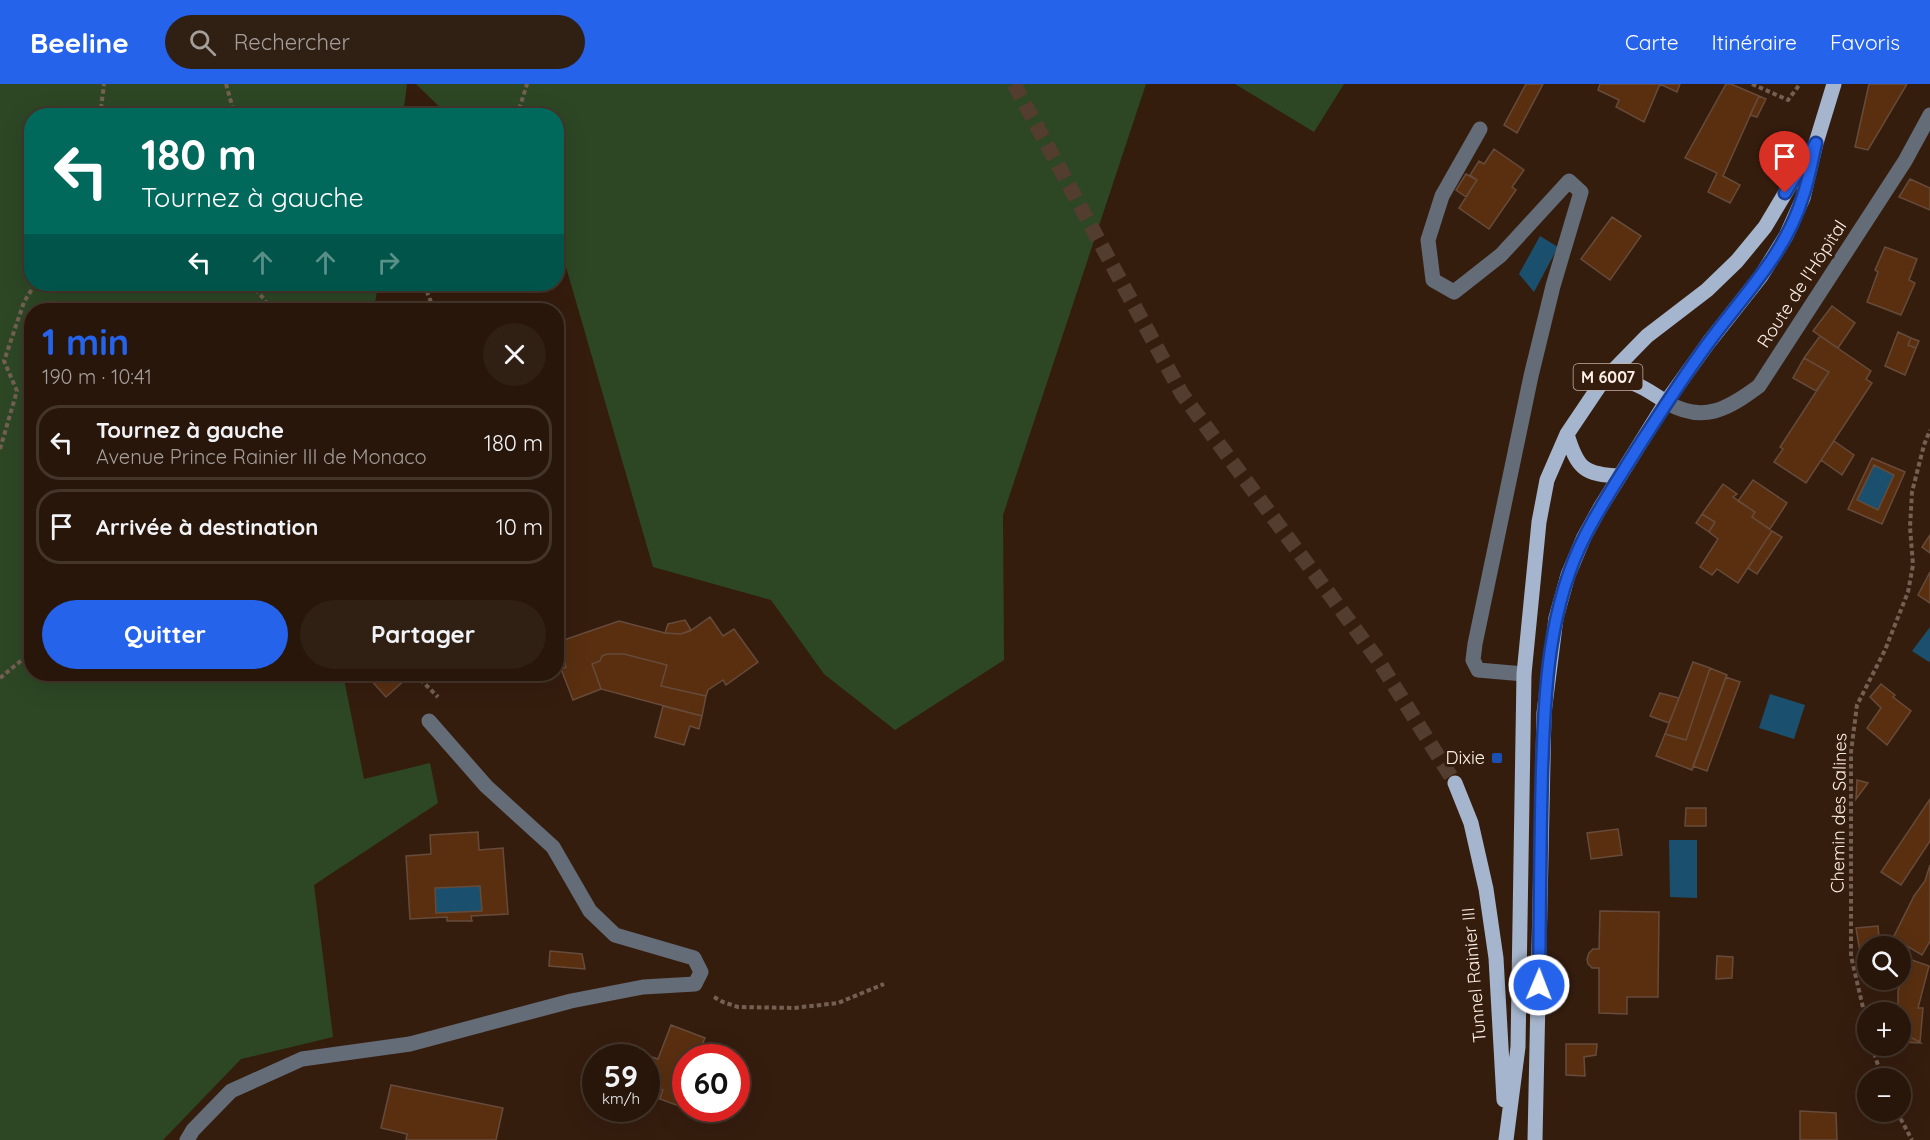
<!DOCTYPE html>
<html lang="fr">
<head>
<meta charset="utf-8">
<style>
	:root { --surface:#28160a; --page:#301f13; --text:#f1f3f6; --muted:#a59f9c; --line:#44352b; --accent:#2563eb }
	body { margin:0; font-family:Quicksand,sans-serif; background:var(--page); color:var(--text); height:100vh; display:flex; flex-direction:column; font-size:22px; white-space:nowrap }
	* { box-sizing:border-box; margin:0 }
	p { font-size:20px; color:var(--muted) }
	.icon { flex:none; width:33px; height:33px; fill:none; stroke:currentColor; stroke-width:2; stroke-linecap:round; stroke-linejoin:round }
	.map { position:relative; flex:1; overflow:hidden }
	.side { position:absolute; left:24px; top:219px; width:540px; height:378px; display:flex; flex-direction:column; background:var(--surface); border-radius:24px; box-shadow:0 6px 24px #0002,0 0 0 2px var(--line) }
	.side>* { flex:none }
	.guide { position:absolute; left:24px; top:24px; width:540px; height:183px; border-radius:24px; box-shadow:0 6px 24px #0002,0 0 0 2px var(--line); background:#00695c; color:#fff; overflow:hidden }
	.buttons { position:absolute; left:1857px; top:852px; display:grid; gap:12px }
	.buttons a { display:grid; place-items:center; width:54px; height:54px; border-radius:50%; background:var(--surface); box-shadow:0 6px 24px #0002,0 0 0 2px var(--line); font-size:30px }
	.speed { position:absolute; left:582px; top:960px; display:flex; gap:12px; font-size:30px; font-weight:700; text-align:center }
	.speed>* { display:grid; place-content:center; width:78px; height:78px; border-radius:50%; background:var(--surface); box-shadow:0 6px 24px #0002,0 0 0 2px var(--line); line-height:1 }
	.speed small { font-size:15px; font-weight:400 }
	.speed .limit { border:9px solid #d22; background:#fff; color:#111 }
	.pin { position:absolute; display:grid; place-items:center; width:51px; height:51px; color:#fff; margin:-62px -26px; border-radius:50% 50% 50% 0; rotate:-45deg; box-shadow:0 0 6px #0007 }
	.pin .icon { rotate:45deg }
	.me { position:absolute; width:66px; margin:-33px; rotate:1deg; stroke-linejoin:round; filter:drop-shadow(0 0 4px #0008) }
	.turn { display:flex; align-items:center; gap:21px; height:126px; padding:0 18px; font-size:27px }
	.turn .icon { width:78px; height:78px; stroke-width:2.5 }
	.turn b { display:block; font-size:42px; line-height:51px }
	.lanes { display:flex; align-items:center; height:57px; padding:0 18px; background:#0003; justify-content:center; gap:30px; direction:ltr }
	.lanes .off { opacity:.35 }
	.round { display:grid; place-items:center; flex:none; width:63px; height:63px; border-radius:32px; background:var(--page) }
	.overview { display:flex; align-items:center; justify-content:space-between; height:102px; padding:0 18px }
	h1 { font-size:36px; font-weight:700; line-height:45px; color:var(--accent) }
	.primary-button { display:flex; gap:12px; margin-top:auto; padding:12px 18px }
	.primary-button a { flex:1; height:69px; border-radius:36px; background:var(--accent); color:#fff; font-size:24px; font-weight:700; line-height:69px; text-align:center }
	.primary-button a+a { background:var(--page); color:var(--text) }
	ul { padding:0; list-style:none }
	li { display:flex; align-items:center; gap:18px; height:75px; margin:0 12px 9px; padding:0 6px; border:3px solid var(--line); border-radius:24px }
	li div { flex:1 }
	li b { display:block; font-size:22px }
	li em { font-style:normal }
	header { display:flex; align-items:center; gap:36px; box-sizing:border-box; height:84px; padding:0 30px; background:var(--accent); color:#fff }
	header strong { font-size:28px }
	nav { display:flex; gap:33px; margin-inline-start:auto; font-size:21px }
	.search { width:420px; height:54px; background:var(--page); display:flex; align-items:center; gap:15px; box-sizing:border-box; padding:0 21px; border-radius:33px; color:var(--muted); font-size:22px }
	.map>svg:first-child { display:block }
	.green { fill:#2d4725 }
	.water { fill:#1a506e }
	.building { fill:#592f10; stroke:#664b3b; stroke-width:1.5; fill-rule:evenodd }
	.lines { fill:none; stroke-linecap:round; stroke-linejoin:round }
	.major-tunnel { stroke:#533d2f; stroke-width:15; stroke-dasharray:15 8; stroke-linecap:butt }
	.path { stroke:#746053; stroke-width:4; stroke-dasharray:4.5 3; stroke-linecap:butt }
	.minor { stroke:#646c78; stroke-width:15 }
	.major { stroke:#a5b5cd; stroke-width:15 }
	.route-casing { stroke:#184099; stroke-width:15 }
	.route { stroke:#2563eb; stroke-width:10 }
	.transit-dot { fill:#1a4fb4; stroke:#351d0e; stroke-width:2 }
	.labels { text-anchor:middle; stroke-width:6; stroke-linejoin:round; paint-order:stroke }
	.shield { fill:#351d0e; stroke:#c1b1a7; stroke-width:1.5 }
	.shield-label { font-size:16px; font-weight:bold; fill:#fdf0e8 }
	.street-label { font-size:18px; fill:#fdf0e8; stroke:#351d0e }
	.poi-label { font-size:18px; fill:#fdf0e8; stroke:#351d0e; text-anchor:end }
</style>
</head>
<body>
<header>
<strong>Beeline</strong>
<div class="search"><svg class="icon" aria-label="search" viewBox="0 0 24 24"><circle cx="10" cy="10" r="6"/><path d="M15 15l6 6"/></svg>Rechercher</div>
<nav><a>Carte</a><a>Itinéraire</a><a>Favoris</a></nav>
</header>
<div class="map">
<svg width="1930" height="1056" viewBox="0 0 1930 1056">
	<rect width="100%" height="100%" fill="#351d0e"/>
	<path class="green" d="M0,0H407L403,31L32,32V200H378L374,226H32V590H343L364,695L430,679L438,719L314,801L333,953L241,975L163,1056H0Z
		M416,0H1146L1003,431L1004,576L895,646L824,590L771,516L653,483L557,152L556,32L448,31Z
		M1235,0H1344L1314,48Z"/>
	<path class="water" d="M1540,152L1558,163L1534,208L1519,190Z
		M1874,381L1894,391L1878,426L1857,416Z
		M1930,543V577L1929,578L1912,567Z
		M1770,610L1805,621L1794,655L1759,644Z
		M1669,756H1697V814L1670,813Z
		M480,802L482,827L436,829L435,804Z"/>
	<path class="building" d="M1526,0H1543L1517,49L1504,41Z
		M1600,0H1680L1677,8L1660,0L1644,38L1616,23L1619,16L1598,6Z
		M1726,0H1731L1759,12L1723,92L1740,101L1730,119L1708,108L1717,89L1685,74Z
		M1869,0H1907L1868,66L1855,63Z
		M1759,12L1766,15L1757,33L1750,31Z
		M1494,65L1524,86L1512,103L1516,106L1489,145L1459,124L1477,96L1470,91L1479,77L1484,80Z
		M1466,90L1477,96L1466,113L1456,106Z
		M1910,95L1930,104V126L1899,113Z
		M1612,133L1641,152L1610,196L1581,175Z
		M1885,163L1917,175L1909,196L1915,199L1901,231L1867,218L1878,188L1875,186Z
		M1832,222L1855,239L1838,264L1813,247Z
		M1898,248L1911,254L1908,261L1916,264L1905,291L1885,282Z
		M1820,252L1871,287L1866,295L1872,299L1806,399L1774,378L1783,365L1780,363L1829,288L1804,274Z
		M1911,254L1919,257L1916,264L1908,261Z
		M1804,274L1829,288L1816,307L1793,294Z
		M1834,357L1854,371L1842,391L1821,376Z
		M1872,374L1905,388L1882,440L1848,425ZM1874,381L1894,391L1878,426L1857,416Z
		M1753,396L1787,419L1770,445L1752,433L1755,428L1738,417Z
		M1723,400L1737,410L1733,413L1755,428L1752,433L1772,447L1738,499L1717,485L1712,491L1700,483L1718,455L1709,448L1715,438L1702,430Z
		M1702,430L1715,438L1709,448L1696,439Z
		M1772,447L1782,453L1757,490L1748,484Z
		M1930,451V469L1922,463Z
		M1930,488V519L1918,511Z
		M710,533L723,552L734,545L758,578L726,601L723,596L708,606L706,612L661,602L667,581L624,570H607L602,572L600,577L592,580L601,605L573,616L561,585L566,583L558,558L619,537L665,549L681,550L690,547Z
		M685,536L691,546L681,550L665,549L668,540Z
		M607,570H624L667,581L661,602L706,612L702,632L601,605L592,580L600,577L602,572Z
		M1693,578L1710,584L1686,656L1665,650Z
		M1710,584L1727,591L1692,686L1656,672L1665,650L1686,656Z
		M370,590H403L407,594L386,613L367,592Z
		M1726,593L1740,598L1707,687L1693,682Z
		M1881,600L1895,611L1893,613L1911,627L1887,661L1867,644L1881,624L1870,613Z
		M1660,609L1679,614L1669,639L1650,632Z
		M663,622L702,632L699,645L690,642L684,661L655,653Z
		M1857,696L1868,699L1856,715Z
		M1930,715V757L1901,801L1881,788Z
		M1686,724H1706V742H1685Z
		M1618,745L1622,771L1591,775L1587,749Z
		M478,748L479,766L503,764L508,830L471,832L472,837H447V833L410,835L406,772L431,770L430,751ZM480,802L482,827L436,829L435,804Z
		M1930,781V857L1922,871L1893,854L1914,812L1925,797Z
		M1600,827L1659,828L1658,913H1627V930L1599,929V884H1592L1588,880L1587,875L1589,869L1593,865H1599Z
		M1878,842L1880,862H1868V867L1860,868L1856,844Z
		M550,867L582,870L585,885L549,882Z
		M1717,872L1733,873L1732,894L1716,895Z
		M1909,875L1929,882L1918,924H1923L1920,958L1900,948V928H1892V924L1898,923V907Z
		M671,941L705,954L698,970L707,974H686V1024H690V1026L660,1015L663,1006L646,999V974H639L640,969L658,975Z
		M1900,948L1920,958L1921,959L1900,958Z
		M1566,960H1597L1596,971L1584,973L1585,992L1566,991Z
		M736,985L749,990L736,1022Z
		M646,999L663,1006L660,1015L646,1010Z
		M391,1001L503,1024L496,1056H406L407,1050L381,1044Z
		M712,1024H735L732,1032Z
		M1800,1027L1836,1029L1837,1056H1800Z"/>
	<g class="lines">
		<path class="major-tunnel" d="M1014,0L1182,310L1378,576L1455,699"/>
		<path class="path" d="M226,0L235,32
			M1752,0L1788,16L1800,0
			M100,32L104,0
			M254,32L260,24L264,32
			M517,32L527,0
			M250,200L265,216L269,226
			M424,200L434,226
			M0,365L17,307L4,277L24,218L35,200
			M423,590L419,594L438,613
			M0,594L23,575L32,576
			M714,913L723,918L738,923L794,924L838,919L884,900
			M1868,945L1851,872V668L1857,621L1885,566L1908,508L1913,481L1910,443L1912,408L1924,361L1930,346
			M1872,962L1882,994
			M1897,1028L1912,1056"/>
		<path class="minor" d="M1480,45L1442,112L1428,156L1433,196L1454,208L1501,171L1569,97L1581,108L1553,202L1531,292L1475,560L1473,576L1478,586L1524,590
			M1666,318C1703,340 1728,325 1759,302L1905,77L1930,31
			M187,1056L193,1046L231,1007L302,975L410,960L571,917L643,903L695,900L701,888L694,874L615,851L590,827L553,763L486,702L429,637"/>
		<path class="major" d="M1602,298C1632,293 1642,303 1666,318
			M1567,350C1577,384 1584,391 1620,392
			M1455,699L1471,739L1486,805L1496,874L1504,1016
			M1506,1056L1518,963L1524,590L1539,438L1547,396L1567,350L1602,298L1647,252L1707,206L1737,177L1765,143L1808,71
			M1535,1056L1544,629L1556,534L1568,491L1584,453L1600,424L1666,318L1709,258L1761,192L1786,152L1803,114L1816,59L1834,0"/>
	</g>
	<g class="lines">
		<g class="route-casing">
			<path id="route" d="M1539,901C1540,829 1540,757 1542,685C1545,606 1548,524 1585,452C1600,422 1619,394 1637,365C1660,329 1683,293 1709,258C1743,212 1786,169 1803,112C1809,95 1812,76 1816,59L1785,109"/>
		</g>
		<use href="#route" class="route"/>
	</g>
	<rect class="transit-dot" x="1491" y="668" width="12" height="12" rx="3"/>
	<g class="labels">
		<rect class="shield" x="1573.5" y="280" width="69" height="26" rx="4.5"/>
		<g class="shield-label">
			<text x="1608" y="299">M 6007</text>
		</g>
		<g class="street-label">
			<text transform="translate(1802 200) rotate(-57)" y="6">Route de l'Hôpital</text>
			<text transform="translate(1839 729) rotate(-89)" y="6">Chemin des Salines</text>
			<text transform="translate(1474 891) rotate(-95)" y="6">Tunnel Rainier III</text>
		</g>
		<g class="poi-label">
			<text x="1485" y="680">Dixie</text>
		</g>
	</g>
</svg>
<div class="buttons">
<a><svg class="icon" aria-label="search" viewBox="0 0 24 24"><circle cx="10" cy="10" r="6"/><path d="M15 15l6 6"/></svg></a>
<a>+</a>
<a>−</a>
</div>
<div class="speed"><div>59<small>km/h</small></div><div class="limit">60</div></div>
<div class="pin" style="left:1785px;top:109px;background:#d93025"><svg class="icon" aria-label="arrive" viewBox="0 0 24 24"><path d="M6 21V4h12l-3 4 3 4H6"/></svg></div>
<svg class="me" style="left:1539px;top:901px" viewBox="-20 -20 40 40"><circle r="17" fill="#2563eb" stroke="#fff" stroke-width="3"/><path d="M0-11L8 9 0 5-8 9z" fill="#fff"/></svg>
<div class="guide">
<div class="turn"><svg class="icon" aria-label="left" viewBox="0 0 24 24"><path d="M17 20v-9H6M10 6l-5 5 5 5"/></svg><div><b>180 m</b>Tournez à gauche</div></div>
<div class="lanes"><svg class="icon" aria-label="left" viewBox="0 0 24 24"><path d="M17 20v-9H6M10 6l-5 5 5 5"/></svg><svg class="icon off" aria-label="ahead" viewBox="0 0 24 24"><path d="M12 20V5M6 11l6-6 6 6"/></svg><svg class="icon off" aria-label="ahead" viewBox="0 0 24 24"><path d="M12 20V5M6 11l6-6 6 6"/></svg><svg class="icon off" aria-label="right" viewBox="0 0 24 24"><path d="M7 20v-9h11M14 6l5 5-5 5"/></svg></div>
</div>
<section class="side">
<div class="overview"><div><h1>1 min</h1><p>190 m · 10:41</p></div><a class="round"><svg class="icon" aria-label="close" viewBox="0 0 24 24"><path d="M6 6l12 12M18 6L6 18"/></svg></a></div>
<ul>
<li><svg class="icon" aria-label="left" viewBox="0 0 24 24"><path d="M17 20v-9H6M10 6l-5 5 5 5"/></svg><div><b>Tournez à gauche</b><p>Avenue Prince Rainier III de Monaco</p></div><em>180 m</em></li>
<li><svg class="icon" aria-label="arrive" viewBox="0 0 24 24"><path d="M6 21V4h12l-3 4 3 4H6"/></svg><div><b>Arrivée à destination</b></div><em>10 m</em></li>
</ul>
<div class="primary-button"><a>Quitter</a><a>Partager</a></div>
</section>
</div>
</body>
</html>
